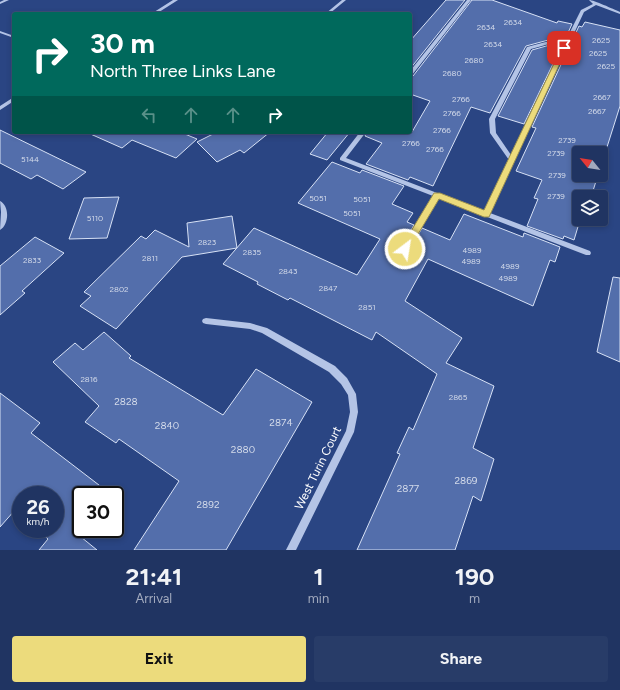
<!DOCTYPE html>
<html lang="en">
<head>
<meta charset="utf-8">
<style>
	:root { --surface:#203462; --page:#283c68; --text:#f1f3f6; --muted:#a2aabe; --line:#3d4f77; --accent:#ecdb7c }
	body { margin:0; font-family:Figtree,sans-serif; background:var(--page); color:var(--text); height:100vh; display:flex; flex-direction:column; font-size:15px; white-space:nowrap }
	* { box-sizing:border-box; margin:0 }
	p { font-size:13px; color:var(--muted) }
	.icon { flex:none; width:22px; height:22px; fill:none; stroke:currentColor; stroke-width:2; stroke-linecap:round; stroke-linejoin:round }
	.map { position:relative; height:550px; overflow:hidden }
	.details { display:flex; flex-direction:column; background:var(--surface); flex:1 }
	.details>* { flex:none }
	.banner { position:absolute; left:12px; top:12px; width:400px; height:122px; border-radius:4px; box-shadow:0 2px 6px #0003,0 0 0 1px var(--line); background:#00695c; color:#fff; overflow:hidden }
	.needle { width:26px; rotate:300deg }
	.fabs { position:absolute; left:572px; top:146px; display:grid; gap:8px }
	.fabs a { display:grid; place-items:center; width:36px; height:36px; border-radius:4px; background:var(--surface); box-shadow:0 2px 6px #0003,0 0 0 1px var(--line); font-size:20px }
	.speed { position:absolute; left:12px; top:486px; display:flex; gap:8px; font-size:20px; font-weight:700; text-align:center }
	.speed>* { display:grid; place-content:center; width:52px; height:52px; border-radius:50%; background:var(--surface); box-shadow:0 2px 6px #0003,0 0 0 1px var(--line); line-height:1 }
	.speed small { font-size:10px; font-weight:400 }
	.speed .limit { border:2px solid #111; border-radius:6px; background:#fff; color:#111 }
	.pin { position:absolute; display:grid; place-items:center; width:34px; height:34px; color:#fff; margin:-17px; border-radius:8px; box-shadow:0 2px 6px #0006 }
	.me { position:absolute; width:44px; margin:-22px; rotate:31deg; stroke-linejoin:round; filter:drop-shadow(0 0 3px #0008) }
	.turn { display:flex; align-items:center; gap:14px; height:84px; padding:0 12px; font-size:18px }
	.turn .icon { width:52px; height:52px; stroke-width:2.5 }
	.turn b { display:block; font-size:28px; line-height:34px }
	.lanes { display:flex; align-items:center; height:38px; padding:0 12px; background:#0003; justify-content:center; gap:20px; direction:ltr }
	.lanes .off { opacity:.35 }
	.eta { display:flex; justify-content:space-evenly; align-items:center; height:68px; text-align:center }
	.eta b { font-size:24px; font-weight:700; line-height:28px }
	.cta { display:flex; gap:8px; margin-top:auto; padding:8px 12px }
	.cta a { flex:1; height:46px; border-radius:4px; background:var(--accent); color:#111; font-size:16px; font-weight:700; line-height:46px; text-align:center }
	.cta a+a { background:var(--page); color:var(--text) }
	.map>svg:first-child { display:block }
	.building { fill:#536eab; stroke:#d7e1f5 }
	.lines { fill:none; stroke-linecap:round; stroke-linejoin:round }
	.minor { fill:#b4c4e6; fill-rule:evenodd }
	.route { fill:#ecdb7c; stroke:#998e51 }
	.labels { text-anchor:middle; stroke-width:3; stroke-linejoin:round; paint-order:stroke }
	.number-label { font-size:8px; fill:#d4dbea }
	.near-number-label { font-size:10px; fill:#d4dbea }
	.near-street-label { font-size:12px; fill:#fff; stroke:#2a4583 }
</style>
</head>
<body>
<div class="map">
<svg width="620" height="550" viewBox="0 0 620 550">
	<rect width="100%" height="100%" fill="#2a4583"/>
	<path class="building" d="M446,0H465L410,69V41Z
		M472,0H492L557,23L558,21L572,24L567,35L526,46L490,113L471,107L433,186L410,177L408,180L366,164L382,143L365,136L367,132H412L430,101L410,94V76H413Z
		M585,22L620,30V106L601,166V153H579V175H598L591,197H579V219H583V221L580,220L574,240L564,236L563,239L527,226L538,199L534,198L542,180L516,171L536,128L532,127L579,26L582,27Z
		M564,41L524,124L498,116L532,50Z
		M0,130L86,172L63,189L37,175L31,179L0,163Z
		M86,132H180L197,139L176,158L132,140L122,148Z
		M217,132H270L244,153L240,150L217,162L197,142Z
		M328,132H350L327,160L310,154Z
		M332,162L360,173L362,170L404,186L392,204L413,213L407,222L414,225L401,248L403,252H408L422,228L450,240L464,214L523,237L524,233L560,247L555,262L550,260L533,306L428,259L405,301L462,338L446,363L494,386L473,448L494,459L481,501L473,496L455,550H357L400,454L397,453L409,427L413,430L437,374L376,332L372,340L290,298L288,300L257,284L258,282L223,264L254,228L357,275L380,239L298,203Z
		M119,197L107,238L69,239L84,198Z
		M232,216L237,248L182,257L116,329L80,306L91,296L84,292L141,236L146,239L155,230L189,247L187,223Z
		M35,237L64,253L22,291L25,293L0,315V266Z
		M613,277L620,278V362L597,352Z
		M104,332L131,356L129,358L223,415L256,369L312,402L226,550H134L179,481L119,439L116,443L85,422L99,406L53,362L75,343L83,350Z
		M0,393L40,423L31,433L112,495H81V537L97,550H39L48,539L37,529H55V495H21V515L15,510L0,527Z"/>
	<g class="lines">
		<path class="minor" d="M4,0H9L0,4V2Z
			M173,0H178L156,14H151Z
			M342,0H346L329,14H325Z
			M467,0H471L412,75H410V71Z
			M589,0C594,0 613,9 620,12V14L596,5L584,12L490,213L590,251L591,253L590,255H586L438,198L407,251H403L402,249L403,247L433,196L340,160V158L360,132H366L346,158L484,211L509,160L490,133L489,119L527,47L568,36L581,10L593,4ZM567,39L511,155L496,133L495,119L531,49Z
			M0,31L14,36V38L0,33Z
			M14,97V101L0,110V106Z
			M0,201C10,206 9,225 0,230L1,212Z
			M206,318L250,323L267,328L335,366L347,378L356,394L358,412L354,432L296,550H286L346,431L350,412L348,395L341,384L329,372L262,333L250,329L206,324L203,323L202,321L203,319Z"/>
	</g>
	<path class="route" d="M562,47L567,48L489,217H484L439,199L408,251H402V246L434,193H440L484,210Z"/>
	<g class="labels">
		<g class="number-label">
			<text x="513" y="25">2634</text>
			<text x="486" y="30">2634</text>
			<text x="601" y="43">2625</text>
			<text x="493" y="47">2634</text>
			<text x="598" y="56">2625</text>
			<text x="474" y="63">2680</text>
			<text x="606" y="69">2625</text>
			<text x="452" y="76">2680</text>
			<text x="602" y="100">2667</text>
			<text x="461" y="102">2766</text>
			<text x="597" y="114">2667</text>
			<text x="452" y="116">2766</text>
			<text x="442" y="133">2766</text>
			<text x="567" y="143">2739</text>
			<text x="411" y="146">2766</text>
			<text x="435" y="152">2766</text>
			<text x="556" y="156">2739</text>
			<text x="30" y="162">5144</text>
			<text x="557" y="178">2739</text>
			<text x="556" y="199">2739</text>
			<text x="318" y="201">5051</text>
			<text x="362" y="202">5051</text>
			<text x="352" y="216">5051</text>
			<text x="95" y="221">5110</text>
			<text x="207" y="245">2823</text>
			<text x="472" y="253">4989</text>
			<text x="252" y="255">2835</text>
			<text x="150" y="261">2811</text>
			<text x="32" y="263">2833</text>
			<text x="471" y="264">4989</text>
			<text x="510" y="269">4989</text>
			<text x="288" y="274">2843</text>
			<text x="508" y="281">4989</text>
			<text x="328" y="291">2847</text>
			<text x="119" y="292">2802</text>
			<text x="367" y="310">2851</text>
			<text x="89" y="382">2816</text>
			<text x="458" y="400">2865</text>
		</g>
		<g class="near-number-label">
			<text x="126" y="405">2828</text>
			<text x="281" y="426">2874</text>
			<text x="167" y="429">2840</text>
			<text x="243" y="453">2880</text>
			<text x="466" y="484">2869</text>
			<text x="408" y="492">2877</text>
			<text x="208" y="508">2892</text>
		</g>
		<g class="near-street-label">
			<text transform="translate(318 468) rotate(-64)" y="4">West Turin Court</text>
		</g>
	</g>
</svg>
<div class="fabs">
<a><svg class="needle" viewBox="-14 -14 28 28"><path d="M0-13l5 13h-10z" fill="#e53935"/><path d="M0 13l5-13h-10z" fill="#a2aabe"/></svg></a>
<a><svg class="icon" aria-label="layers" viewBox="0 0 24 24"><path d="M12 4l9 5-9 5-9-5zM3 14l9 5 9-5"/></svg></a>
</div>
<div class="speed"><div>26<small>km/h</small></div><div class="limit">30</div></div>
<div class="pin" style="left:564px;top:48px;background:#d93025"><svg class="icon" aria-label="arrive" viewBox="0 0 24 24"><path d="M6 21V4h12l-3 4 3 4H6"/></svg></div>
<svg class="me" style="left:405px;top:249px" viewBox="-20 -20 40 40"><circle r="17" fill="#ecdb7c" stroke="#fff" stroke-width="3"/><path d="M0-11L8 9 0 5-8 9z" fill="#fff"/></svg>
<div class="banner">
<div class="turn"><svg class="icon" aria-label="right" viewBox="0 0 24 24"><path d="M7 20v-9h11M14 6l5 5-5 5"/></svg><div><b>30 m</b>North Three Links Lane</div></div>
<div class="lanes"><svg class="icon off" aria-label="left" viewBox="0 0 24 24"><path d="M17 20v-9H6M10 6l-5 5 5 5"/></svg><svg class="icon off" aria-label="ahead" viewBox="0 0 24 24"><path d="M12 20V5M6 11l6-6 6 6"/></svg><svg class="icon off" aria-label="ahead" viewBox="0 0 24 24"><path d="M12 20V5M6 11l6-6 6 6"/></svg><svg class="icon" aria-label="right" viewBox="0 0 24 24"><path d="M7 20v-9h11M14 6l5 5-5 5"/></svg></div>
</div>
</div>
<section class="details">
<div class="eta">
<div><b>21:41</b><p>Arrival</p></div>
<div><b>1</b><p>min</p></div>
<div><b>190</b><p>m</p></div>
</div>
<div class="cta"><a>Exit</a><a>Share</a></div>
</section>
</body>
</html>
